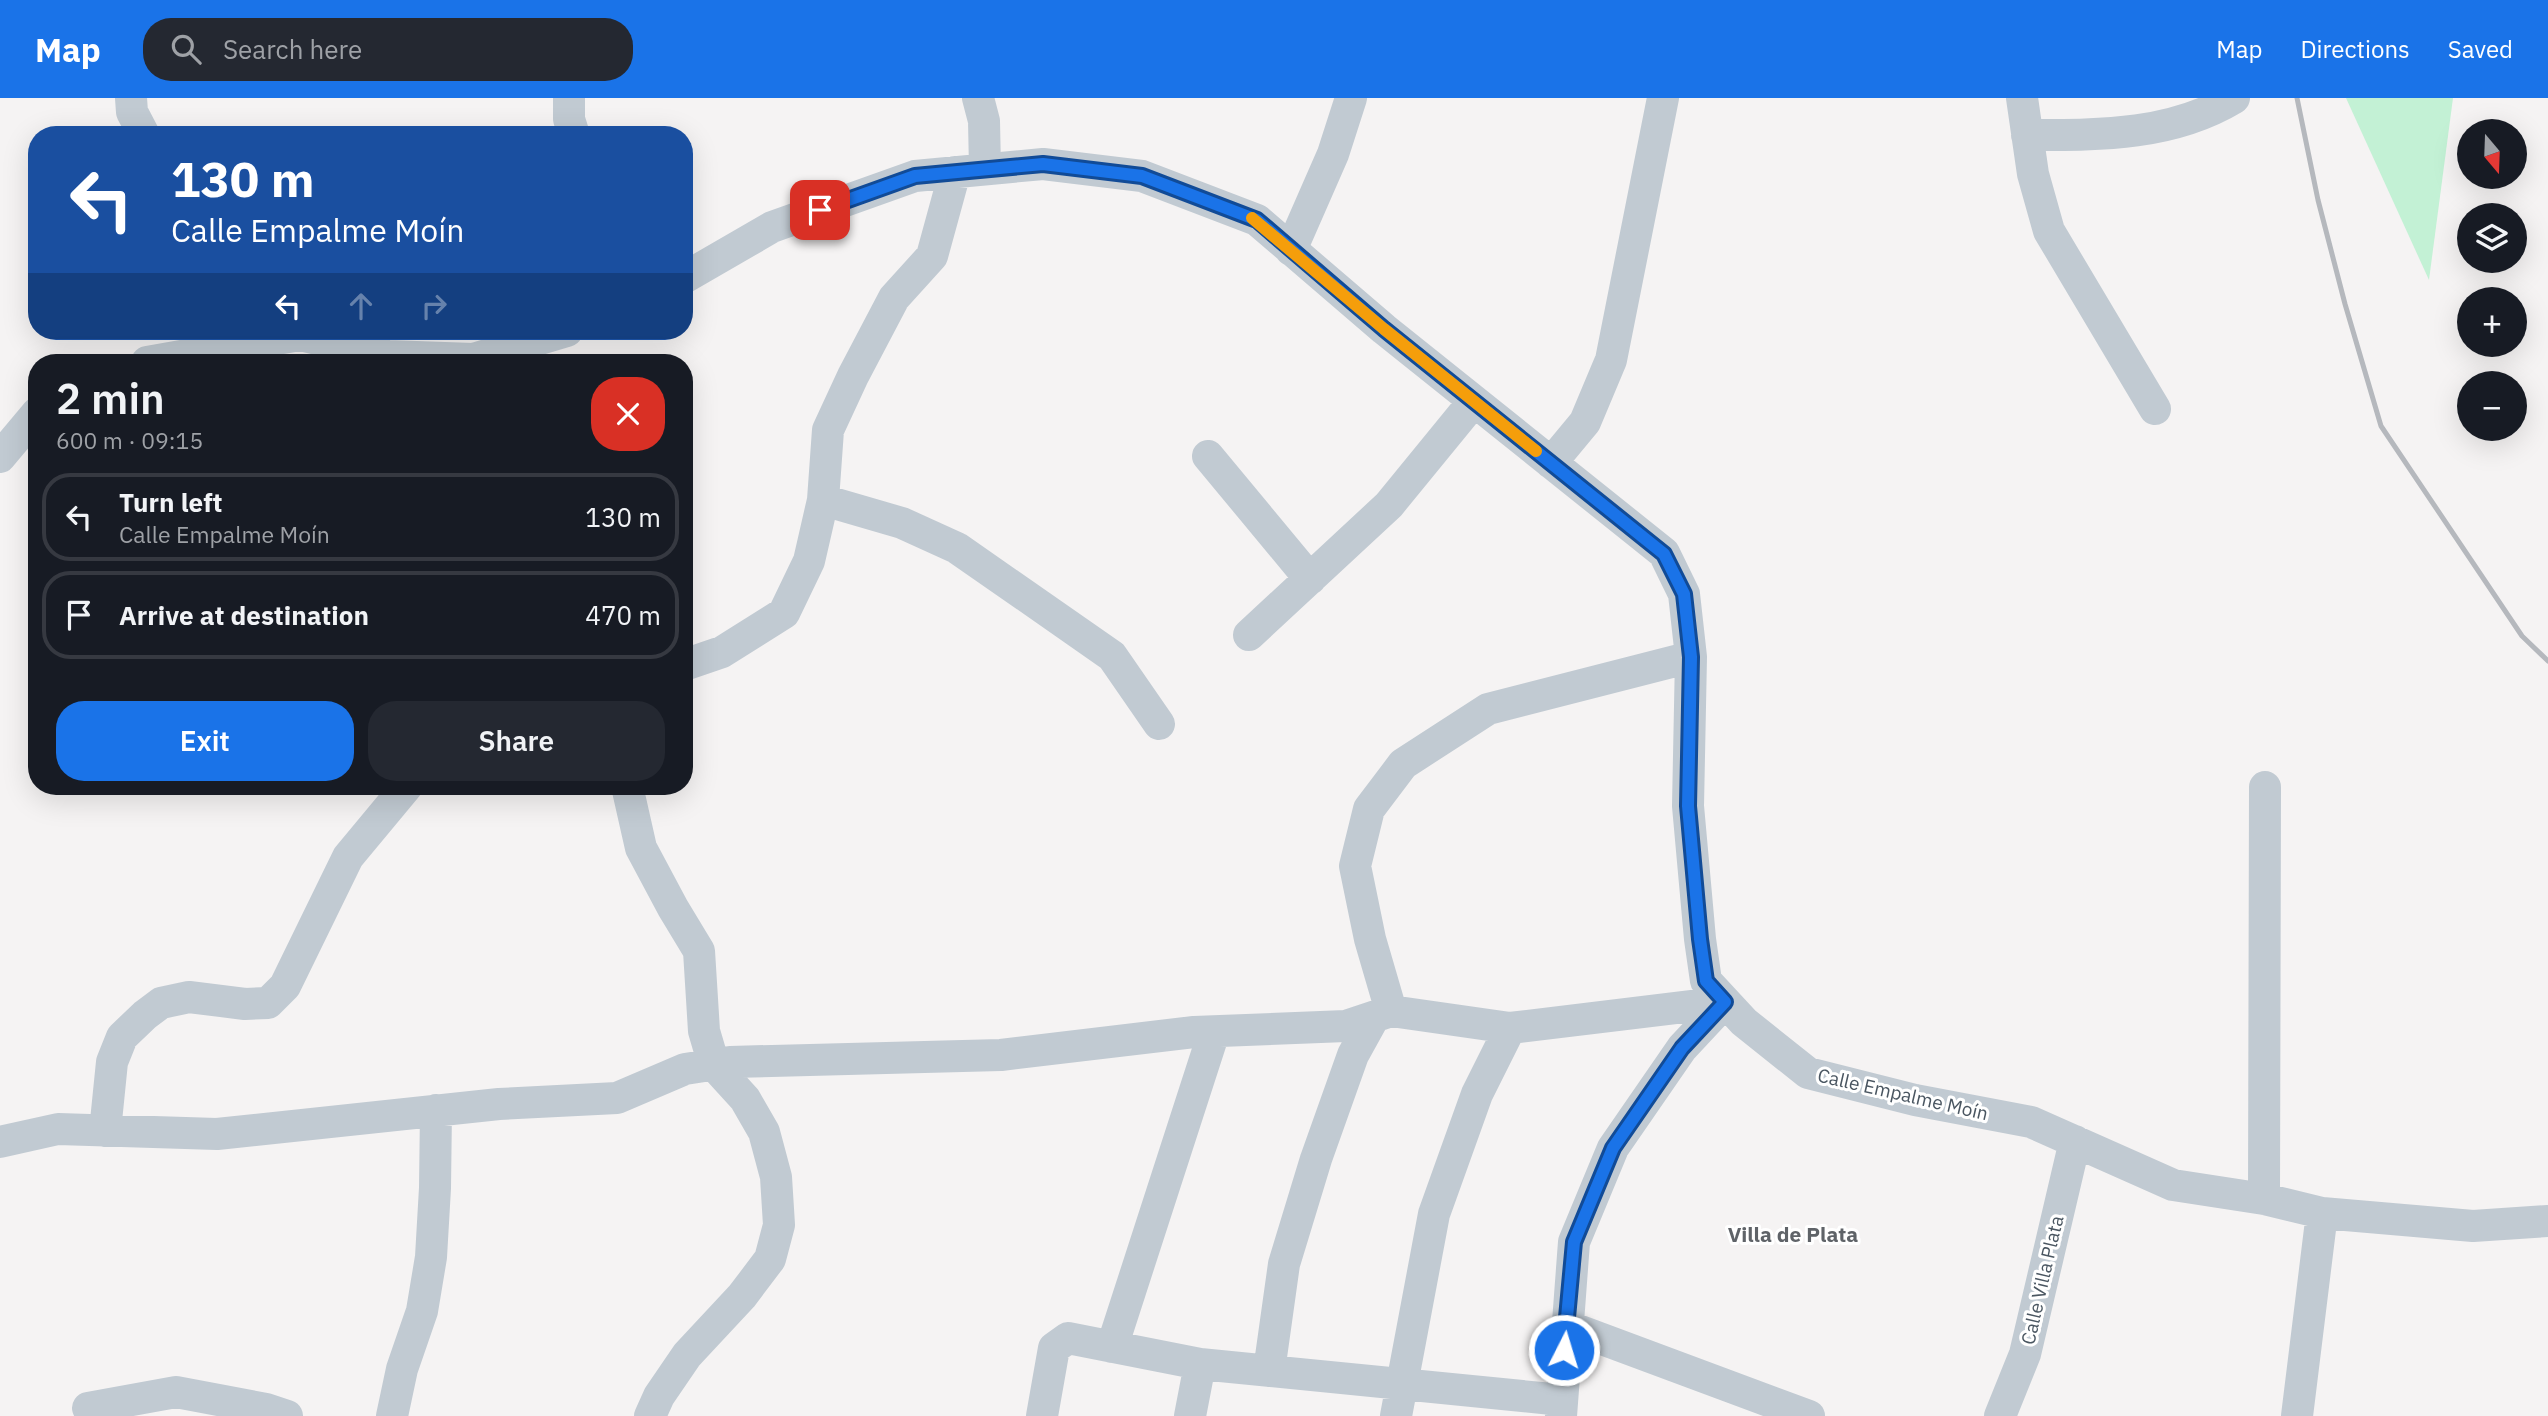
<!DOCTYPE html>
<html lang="en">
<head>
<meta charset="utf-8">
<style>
	:root { --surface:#171b24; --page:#242831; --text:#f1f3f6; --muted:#9ea1a6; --line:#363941; --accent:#1a73e8 }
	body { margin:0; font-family:"IBM Plex Sans",sans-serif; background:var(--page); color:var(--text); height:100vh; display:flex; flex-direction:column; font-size:26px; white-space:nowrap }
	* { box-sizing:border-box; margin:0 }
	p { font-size:23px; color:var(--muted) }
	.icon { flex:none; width:38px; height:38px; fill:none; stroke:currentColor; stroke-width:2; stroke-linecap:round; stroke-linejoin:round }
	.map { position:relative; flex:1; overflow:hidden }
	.panel { position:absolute; left:28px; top:256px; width:665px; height:441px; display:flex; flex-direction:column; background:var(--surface); border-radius:28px; box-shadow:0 7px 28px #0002 }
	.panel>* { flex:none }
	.top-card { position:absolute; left:28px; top:28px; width:665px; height:214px; border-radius:28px; box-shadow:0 7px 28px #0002; background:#1a4fa0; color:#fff; overflow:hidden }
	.needle { width:46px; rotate:161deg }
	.buttons { position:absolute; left:2457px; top:21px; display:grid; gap:14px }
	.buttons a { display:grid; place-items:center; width:70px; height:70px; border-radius:50%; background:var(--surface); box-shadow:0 7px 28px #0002; font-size:35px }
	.pin { position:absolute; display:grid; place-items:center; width:60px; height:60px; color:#fff; margin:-30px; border-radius:14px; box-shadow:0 4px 10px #0006 }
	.me { position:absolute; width:77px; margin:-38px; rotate:5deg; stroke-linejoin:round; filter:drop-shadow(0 0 5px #0008) }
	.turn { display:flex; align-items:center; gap:24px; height:147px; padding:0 28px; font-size:32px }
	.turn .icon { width:91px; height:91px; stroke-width:2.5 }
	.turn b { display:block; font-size:49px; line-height:60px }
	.lanes { display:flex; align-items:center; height:66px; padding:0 28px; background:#0003; justify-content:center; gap:35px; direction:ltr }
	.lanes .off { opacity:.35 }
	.round { display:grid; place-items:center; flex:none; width:74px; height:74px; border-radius:28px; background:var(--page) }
	.head { display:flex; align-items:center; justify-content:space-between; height:119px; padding:0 28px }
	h1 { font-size:42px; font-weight:600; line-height:52px }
	.cta { display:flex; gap:14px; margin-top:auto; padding:14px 28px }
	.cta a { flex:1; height:80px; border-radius:28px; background:var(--accent); color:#fff; font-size:28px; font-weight:600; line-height:80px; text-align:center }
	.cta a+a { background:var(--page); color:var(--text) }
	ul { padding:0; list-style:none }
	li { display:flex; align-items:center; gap:21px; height:88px; margin:0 14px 10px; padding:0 14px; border:4px solid var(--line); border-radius:28px }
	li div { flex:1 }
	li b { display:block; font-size:26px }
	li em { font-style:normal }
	header { display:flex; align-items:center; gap:42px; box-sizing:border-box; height:98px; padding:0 35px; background:var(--accent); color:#fff }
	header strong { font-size:33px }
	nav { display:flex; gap:38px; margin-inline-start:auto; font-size:24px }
	.search { width:490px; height:63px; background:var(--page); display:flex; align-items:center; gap:18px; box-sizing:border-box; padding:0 24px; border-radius:28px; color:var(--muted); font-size:26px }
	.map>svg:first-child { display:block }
	.green { fill:#c3f1d5 }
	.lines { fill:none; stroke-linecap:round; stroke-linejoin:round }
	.minor { stroke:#c1cad2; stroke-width:32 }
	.rail { stroke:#b5b8bd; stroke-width:5 }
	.route-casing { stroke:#114b97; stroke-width:18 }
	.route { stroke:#1a73e8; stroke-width:12 }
	.slow { stroke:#f59e0b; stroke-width:12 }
	.labels { text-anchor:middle; stroke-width:6; stroke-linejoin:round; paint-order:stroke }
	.street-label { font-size:19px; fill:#4a5661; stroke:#fff }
	.neighbourhood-label { font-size:21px; font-weight:bold; fill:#5f6368; stroke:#fff }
</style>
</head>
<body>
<header>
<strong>Map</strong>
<div class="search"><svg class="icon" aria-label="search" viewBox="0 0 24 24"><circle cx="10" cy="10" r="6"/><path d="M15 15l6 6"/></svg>Search here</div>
<nav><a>Map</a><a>Directions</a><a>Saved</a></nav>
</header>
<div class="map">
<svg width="2548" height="1318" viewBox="0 0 2548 1318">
	<rect width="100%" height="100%" fill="#f5f3f3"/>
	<path class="green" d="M2346,0H2453L2429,182Z"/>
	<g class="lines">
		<path class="minor" d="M131,0L132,14L144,37
			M569,0V21L574,37
			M978,0L984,23L985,71
			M2022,0L2033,76L2049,133L2155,311
			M2027,37C2099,37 2171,38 2234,0
			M1291,152L1333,56L1351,0
			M684,180L772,129L915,78L1043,66L1142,78L1257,122L1384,231L1664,455L1684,496L1691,559L1688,708L1700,841L1706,883L1744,924L1808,975L1915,1002L2031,1024L2173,1087L2264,1101L2322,1115L2473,1128L2548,1123
			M147,264L300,237L388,258L473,261L567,233
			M1208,358L1310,481
			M0,359L37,315
			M1551,365L1585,324L1611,262L1663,0
			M823,402L902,425L957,450L1112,558L1159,626
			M1249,537L1389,407L1474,303
			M684,567L722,554L784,515L809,463L823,402L828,332L853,278L894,200L932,158L955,74
			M627,688L641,750L673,810L699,853L704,933L714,967L745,1001L764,1034L776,1079L779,1127L770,1161L742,1198L687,1257L659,1298L650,1318
			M1391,913L1370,841L1355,768L1369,711L1403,666L1488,611L1691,559
			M105,1033L112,964L122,939L145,917L161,905L189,899L245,906L268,905L285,888L348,759L407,688
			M0,1044L58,1031L217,1036L499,1006L617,1000L685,971L730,964L1001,957L1194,934L1346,928L1391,913L1510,930L1725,904
			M2264,1101L2265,689
			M1567,1228L1809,1318
			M1112,1249L1214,934
			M1269,1273L1284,1166L1316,1061L1353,957L1374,919
			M88,1310L176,1294L266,1311L287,1318
			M392,1318L402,1271L422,1213L431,1159L435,1090L436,1012
			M1042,1318L1054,1250L1068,1240L1200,1266L1562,1302
			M1190,1318L1200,1266
			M1396,1318L1434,1116L1477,996L1510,930
			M1561,1318L1574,1144L1613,1050L1682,950L1725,904
			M2000,1318L2025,1256L2075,1043
			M2297,1318L2322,1115"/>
		<path class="rail" d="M2297,0L2318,102L2345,206L2381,328L2522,538L2548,563"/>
	</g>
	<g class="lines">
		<g class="route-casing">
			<path id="route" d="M820,112L915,78L1043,66L1142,78L1257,122L1384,231L1664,456L1684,496L1691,559L1688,708L1700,841L1706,883L1725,904L1682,950L1613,1050L1574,1144L1564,1252"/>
		</g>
		<use href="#route" class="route"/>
		<path class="slow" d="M1252,120L1384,231L1536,353"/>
	</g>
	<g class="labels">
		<g class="street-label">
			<text transform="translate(1903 996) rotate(13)" y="7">Calle Empalme Moín</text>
			<text transform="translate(2042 1182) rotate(-77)" y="7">Calle Villa Plata</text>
		</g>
		<g class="neighbourhood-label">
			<text x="1793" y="1144">Villa de Plata</text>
		</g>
	</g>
</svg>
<div class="buttons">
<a><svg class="needle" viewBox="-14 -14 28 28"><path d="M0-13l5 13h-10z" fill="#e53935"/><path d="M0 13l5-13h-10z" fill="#9ea1a6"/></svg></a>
<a><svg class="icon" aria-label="layers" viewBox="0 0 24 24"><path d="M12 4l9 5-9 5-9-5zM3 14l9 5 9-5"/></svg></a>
<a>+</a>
<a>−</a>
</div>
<div class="pin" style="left:820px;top:112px;background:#d93025"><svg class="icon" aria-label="arrive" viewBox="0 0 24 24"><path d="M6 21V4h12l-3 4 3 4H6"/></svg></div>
<svg class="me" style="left:1564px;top:1252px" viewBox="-20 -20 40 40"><circle r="17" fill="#1a73e8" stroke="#fff" stroke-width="3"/><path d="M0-11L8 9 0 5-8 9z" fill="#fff"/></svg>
<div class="top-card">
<div class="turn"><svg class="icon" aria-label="left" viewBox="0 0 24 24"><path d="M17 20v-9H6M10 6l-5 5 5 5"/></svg><div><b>130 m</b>Calle Empalme Moín</div></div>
<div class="lanes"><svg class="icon" aria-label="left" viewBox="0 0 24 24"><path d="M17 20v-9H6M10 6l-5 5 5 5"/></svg><svg class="icon off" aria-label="ahead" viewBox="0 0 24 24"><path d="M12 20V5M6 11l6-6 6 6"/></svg><svg class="icon off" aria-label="right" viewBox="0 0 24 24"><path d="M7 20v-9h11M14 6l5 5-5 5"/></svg></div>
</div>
<section class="panel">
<div class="head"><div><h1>2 min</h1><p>600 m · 09:15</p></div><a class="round" style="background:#d93025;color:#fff"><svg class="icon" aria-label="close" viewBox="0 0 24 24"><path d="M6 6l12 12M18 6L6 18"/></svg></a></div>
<ul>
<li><svg class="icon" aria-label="left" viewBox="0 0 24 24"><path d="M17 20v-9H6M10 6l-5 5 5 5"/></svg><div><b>Turn left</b><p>Calle Empalme Moín</p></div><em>130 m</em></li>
<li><svg class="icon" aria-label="arrive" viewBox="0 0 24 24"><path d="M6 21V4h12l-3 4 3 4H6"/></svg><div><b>Arrive at destination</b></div><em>470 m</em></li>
</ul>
<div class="cta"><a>Exit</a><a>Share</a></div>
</section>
</div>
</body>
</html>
